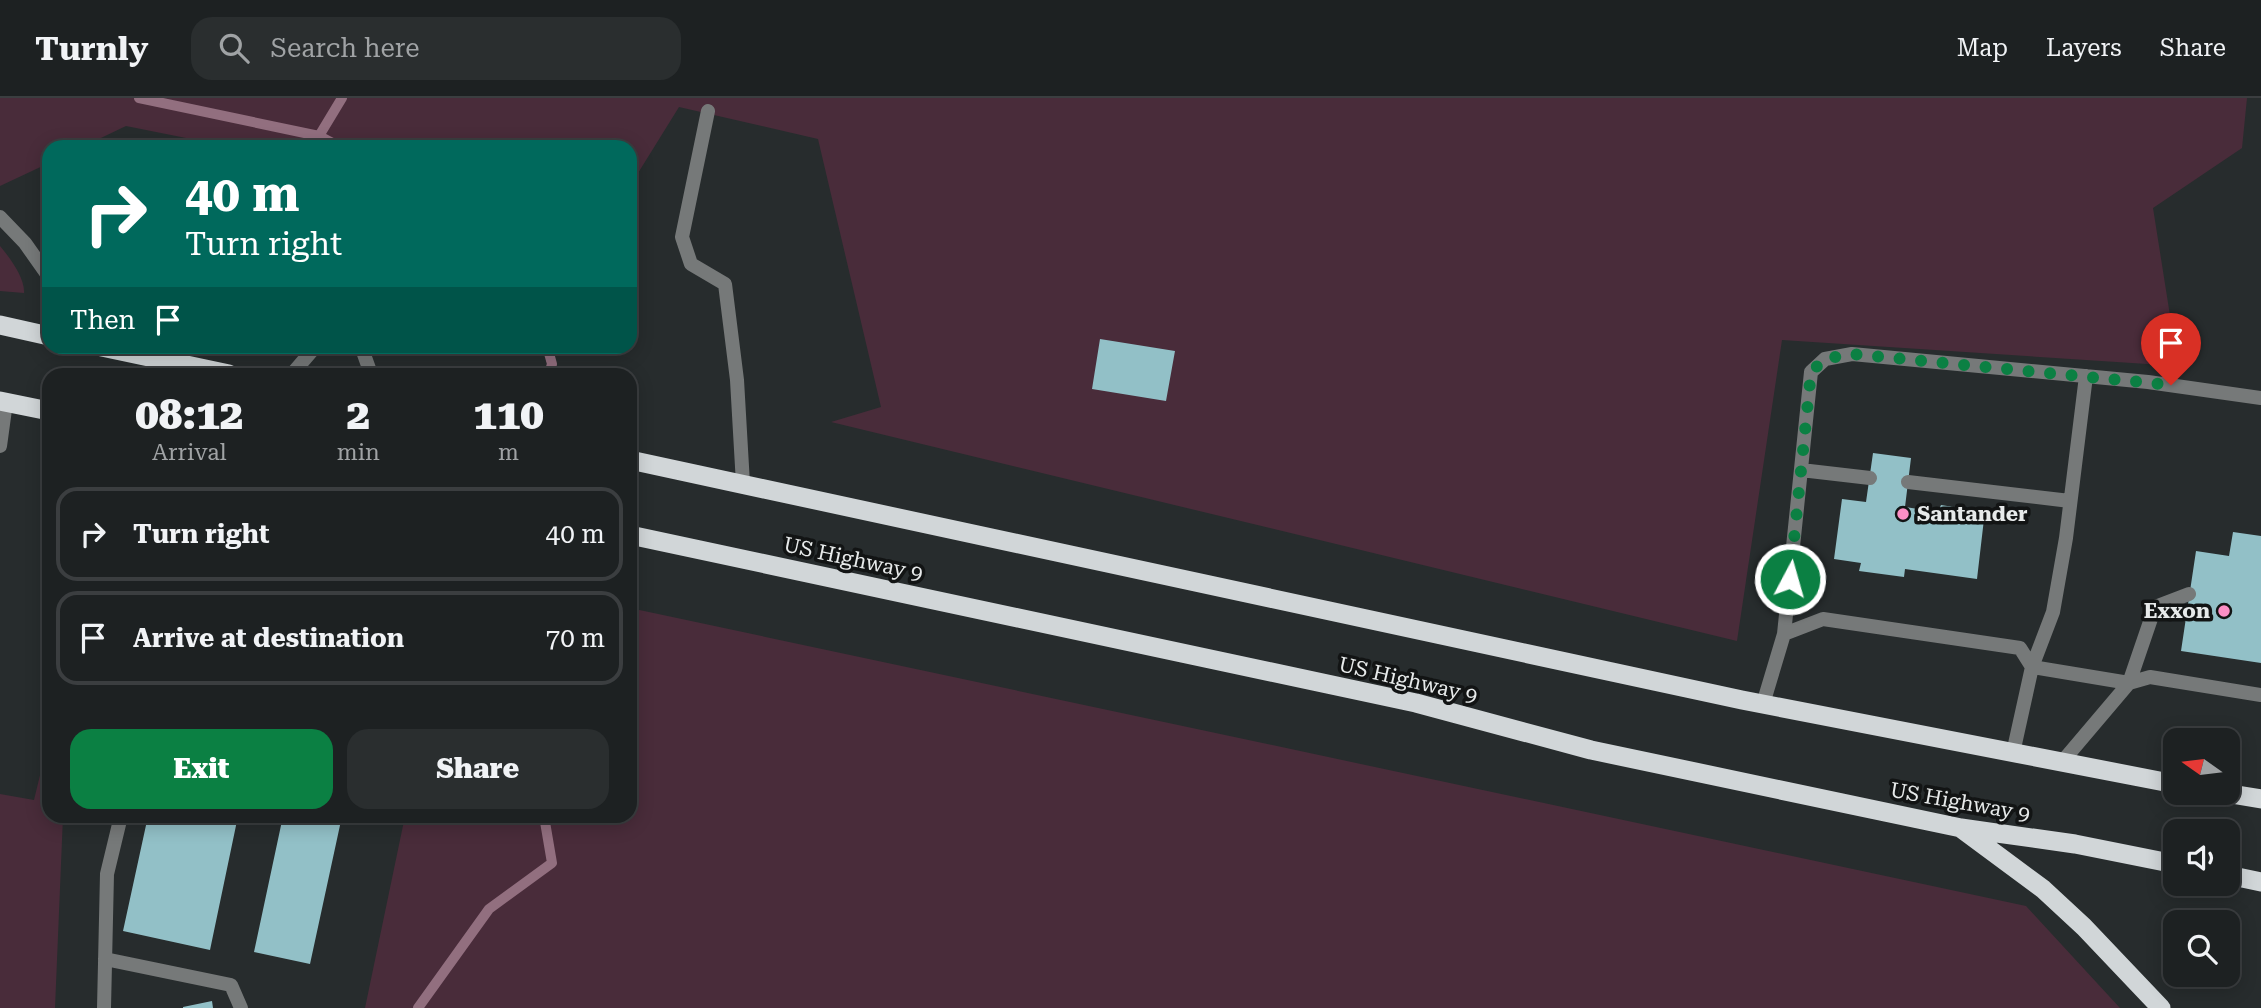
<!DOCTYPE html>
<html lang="en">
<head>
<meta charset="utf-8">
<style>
	:root { --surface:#1d2122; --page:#2a2e2f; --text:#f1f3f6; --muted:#a0a3a5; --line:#3b3e40; --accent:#0b8043 }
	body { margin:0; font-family:"Roboto Serif",serif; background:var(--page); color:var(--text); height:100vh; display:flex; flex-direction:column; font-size:26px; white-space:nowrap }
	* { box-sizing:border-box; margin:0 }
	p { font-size:23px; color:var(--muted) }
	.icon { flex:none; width:38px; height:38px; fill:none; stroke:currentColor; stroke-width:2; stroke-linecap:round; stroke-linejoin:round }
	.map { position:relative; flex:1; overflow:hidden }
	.details { position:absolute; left:42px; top:270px; width:595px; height:455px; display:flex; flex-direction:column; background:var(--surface); border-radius:21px; box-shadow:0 4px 18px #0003,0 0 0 2px var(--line) }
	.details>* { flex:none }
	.hud { position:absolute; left:42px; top:42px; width:595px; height:214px; border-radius:21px; box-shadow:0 4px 18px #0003,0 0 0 2px var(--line); background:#00695c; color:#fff; overflow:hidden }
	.needle { width:46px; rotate:284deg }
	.controls { position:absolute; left:2163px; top:630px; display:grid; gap:14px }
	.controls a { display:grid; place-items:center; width:77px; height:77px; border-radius:14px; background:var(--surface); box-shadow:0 4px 18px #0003,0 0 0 2px var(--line); font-size:35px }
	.pin { position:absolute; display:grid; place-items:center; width:60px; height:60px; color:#fff; margin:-72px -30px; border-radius:50% 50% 50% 0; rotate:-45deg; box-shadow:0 0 7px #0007 }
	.pin .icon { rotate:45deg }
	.me { position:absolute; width:77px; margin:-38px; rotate:6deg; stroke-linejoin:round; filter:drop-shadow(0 0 5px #0008) }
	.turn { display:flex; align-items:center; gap:24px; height:147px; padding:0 28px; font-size:32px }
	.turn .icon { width:91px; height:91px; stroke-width:2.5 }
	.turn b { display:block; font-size:49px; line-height:60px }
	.then { display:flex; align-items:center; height:66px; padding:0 28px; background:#0003; gap:14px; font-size:26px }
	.eta { display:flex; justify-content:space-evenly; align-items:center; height:119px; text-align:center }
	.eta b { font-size:42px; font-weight:800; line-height:49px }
	.cta { display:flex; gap:14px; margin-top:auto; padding:14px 28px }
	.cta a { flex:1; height:80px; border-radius:21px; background:var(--accent); color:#fff; font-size:28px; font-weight:800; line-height:80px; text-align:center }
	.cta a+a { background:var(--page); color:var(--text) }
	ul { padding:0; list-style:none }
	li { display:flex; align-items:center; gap:21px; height:94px; margin:0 14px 10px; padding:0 14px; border:4px solid var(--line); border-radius:21px }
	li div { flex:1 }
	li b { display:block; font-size:26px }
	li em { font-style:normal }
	header { display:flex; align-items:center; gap:42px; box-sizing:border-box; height:98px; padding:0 35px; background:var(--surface); border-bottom:2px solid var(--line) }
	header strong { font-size:33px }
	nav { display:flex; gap:38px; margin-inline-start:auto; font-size:24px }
	.search { width:490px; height:63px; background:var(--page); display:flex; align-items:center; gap:18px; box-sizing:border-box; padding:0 24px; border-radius:21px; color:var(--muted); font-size:26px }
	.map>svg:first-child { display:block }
	.green { fill:#492c3a }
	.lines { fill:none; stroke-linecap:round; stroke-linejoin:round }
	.stream { stroke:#926f7f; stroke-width:10 }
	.building { fill:#92c0c7 }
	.service { stroke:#767979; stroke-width:14 }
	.minor { stroke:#767979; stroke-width:14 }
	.trunk { stroke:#d1d6d8; stroke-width:19 }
	.route { stroke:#0b8043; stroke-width:12; stroke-dasharray:0 21.6 }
	.poi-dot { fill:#fb8fc5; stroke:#121414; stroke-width:2.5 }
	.labels { text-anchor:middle; stroke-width:7; stroke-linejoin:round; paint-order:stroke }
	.poi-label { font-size:21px; font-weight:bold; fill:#e7eaea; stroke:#121414; text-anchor:start }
	.street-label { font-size:21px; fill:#e7eaea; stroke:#121414 }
</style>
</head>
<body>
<header>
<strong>Turnly</strong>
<div class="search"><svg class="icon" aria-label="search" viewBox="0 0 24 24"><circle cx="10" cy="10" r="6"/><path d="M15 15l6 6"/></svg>Search here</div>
<nav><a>Map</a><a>Layers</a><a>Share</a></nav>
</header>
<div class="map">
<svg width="2261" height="910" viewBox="0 0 2261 910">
	<rect width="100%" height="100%" fill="#272c2d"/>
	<path class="green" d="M0,0H2247L2242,50L2153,110L2178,268L1782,242L1737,543L831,324L881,309L818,41L679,9L630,88V49H231L126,28L82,49H49V65L0,88Z
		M0,148C10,160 25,180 24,195L0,193Z
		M478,249L531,248V249L526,256L516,257Z
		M630,510L2026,808L2120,910H365L405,718H630Z
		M49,640V718H63L55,910H0V696L34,702Z"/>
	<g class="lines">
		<path class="stream" d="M139,0L319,38L340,49
			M319,38L342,0
			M547,248L552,266L549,276
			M418,910L489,811L552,765L544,718"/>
	</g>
	<path class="building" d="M1100,241L1175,253L1166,303L1092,291Z
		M1873,355L1911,360L1905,409L1938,414L1941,407L1966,411V418L1984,421L1977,481L1905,471L1904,479L1859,473L1861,465L1834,461L1842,401L1866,404Z
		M2233,434L2261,438V565L2181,553L2196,453L2229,458Z
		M148,718H238L210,852L123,833Z
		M283,718H342L310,866L254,854Z
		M212,903L213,910H183V909Z"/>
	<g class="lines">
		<path class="service" d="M708,13L682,139L691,166L725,186L737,282L743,386
			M361,248L371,276
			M292,276L316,248
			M0,348L6,304
			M1801,372L1870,380
			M1908,384L2070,403
			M1784,536L1823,521L2020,550L2032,569L2129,585L2150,579L2261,597
			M1763,606L1784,536L1811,274L1825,261L1852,256L2148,284L2261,300
			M2013,655L2032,569L2053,514L2066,440L2086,278
			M2062,664L2129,585L2155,509L2189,496
			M105,861L231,887L241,910
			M104,910L107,776L121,718"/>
		<path class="minor" d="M0,119L25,145L49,179"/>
		<path class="trunk" d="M0,227L49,238
			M97,248L229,276
			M0,303L49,313
			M630,362L1742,602L2175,686
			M630,437L1416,605L1591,652L1961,730L2075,746L2175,766
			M2225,695L2261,701
			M1962,731L2043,791L2084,829L2161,910
			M2228,777L2261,784"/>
	</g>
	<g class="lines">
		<path class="route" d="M1790,481L1811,274L1825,261L1852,256L2171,287"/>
	</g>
	<g class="poi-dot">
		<circle cx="1903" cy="416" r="7"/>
		<circle cx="2224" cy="513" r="7"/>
	</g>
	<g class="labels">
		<g class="poi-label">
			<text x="1917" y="423">Santander</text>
			<text x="2210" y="520" text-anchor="end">Exxon</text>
		</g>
		<g class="street-label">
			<text transform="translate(853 461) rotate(12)" y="7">US Highway 9</text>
			<text transform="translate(1408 582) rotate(13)" y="7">US Highway 9</text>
			<text transform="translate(1960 704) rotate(10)" y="7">US Highway 9</text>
		</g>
	</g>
</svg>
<div class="controls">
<a><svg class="needle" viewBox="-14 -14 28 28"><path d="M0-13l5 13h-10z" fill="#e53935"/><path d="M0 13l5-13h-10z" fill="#a0a3a5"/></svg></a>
<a><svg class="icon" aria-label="sound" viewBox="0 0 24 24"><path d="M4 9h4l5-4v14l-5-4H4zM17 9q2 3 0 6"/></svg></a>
<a><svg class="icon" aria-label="search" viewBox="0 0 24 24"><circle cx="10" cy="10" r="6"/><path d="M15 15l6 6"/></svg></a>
</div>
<div class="pin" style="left:2171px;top:287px;background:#d93025"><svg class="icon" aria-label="arrive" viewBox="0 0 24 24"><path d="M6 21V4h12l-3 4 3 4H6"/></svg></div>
<svg class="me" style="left:1790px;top:481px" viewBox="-20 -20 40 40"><circle r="17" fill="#0b8043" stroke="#fff" stroke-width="3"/><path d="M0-11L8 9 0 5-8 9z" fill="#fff"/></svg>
<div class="hud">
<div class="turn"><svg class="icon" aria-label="right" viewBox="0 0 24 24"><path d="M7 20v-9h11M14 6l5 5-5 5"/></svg><div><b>40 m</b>Turn right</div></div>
<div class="then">Then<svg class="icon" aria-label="arrive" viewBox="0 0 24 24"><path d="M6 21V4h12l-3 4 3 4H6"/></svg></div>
</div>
<section class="details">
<div class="eta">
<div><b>08:12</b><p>Arrival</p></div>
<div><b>2</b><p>min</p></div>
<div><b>110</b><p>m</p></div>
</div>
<ul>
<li><svg class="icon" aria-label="right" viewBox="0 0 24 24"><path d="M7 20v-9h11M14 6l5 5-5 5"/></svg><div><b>Turn right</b></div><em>40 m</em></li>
<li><svg class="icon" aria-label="arrive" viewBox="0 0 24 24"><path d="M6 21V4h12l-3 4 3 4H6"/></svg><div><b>Arrive at destination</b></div><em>70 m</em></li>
</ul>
<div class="cta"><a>Exit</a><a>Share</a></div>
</section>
</div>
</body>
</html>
